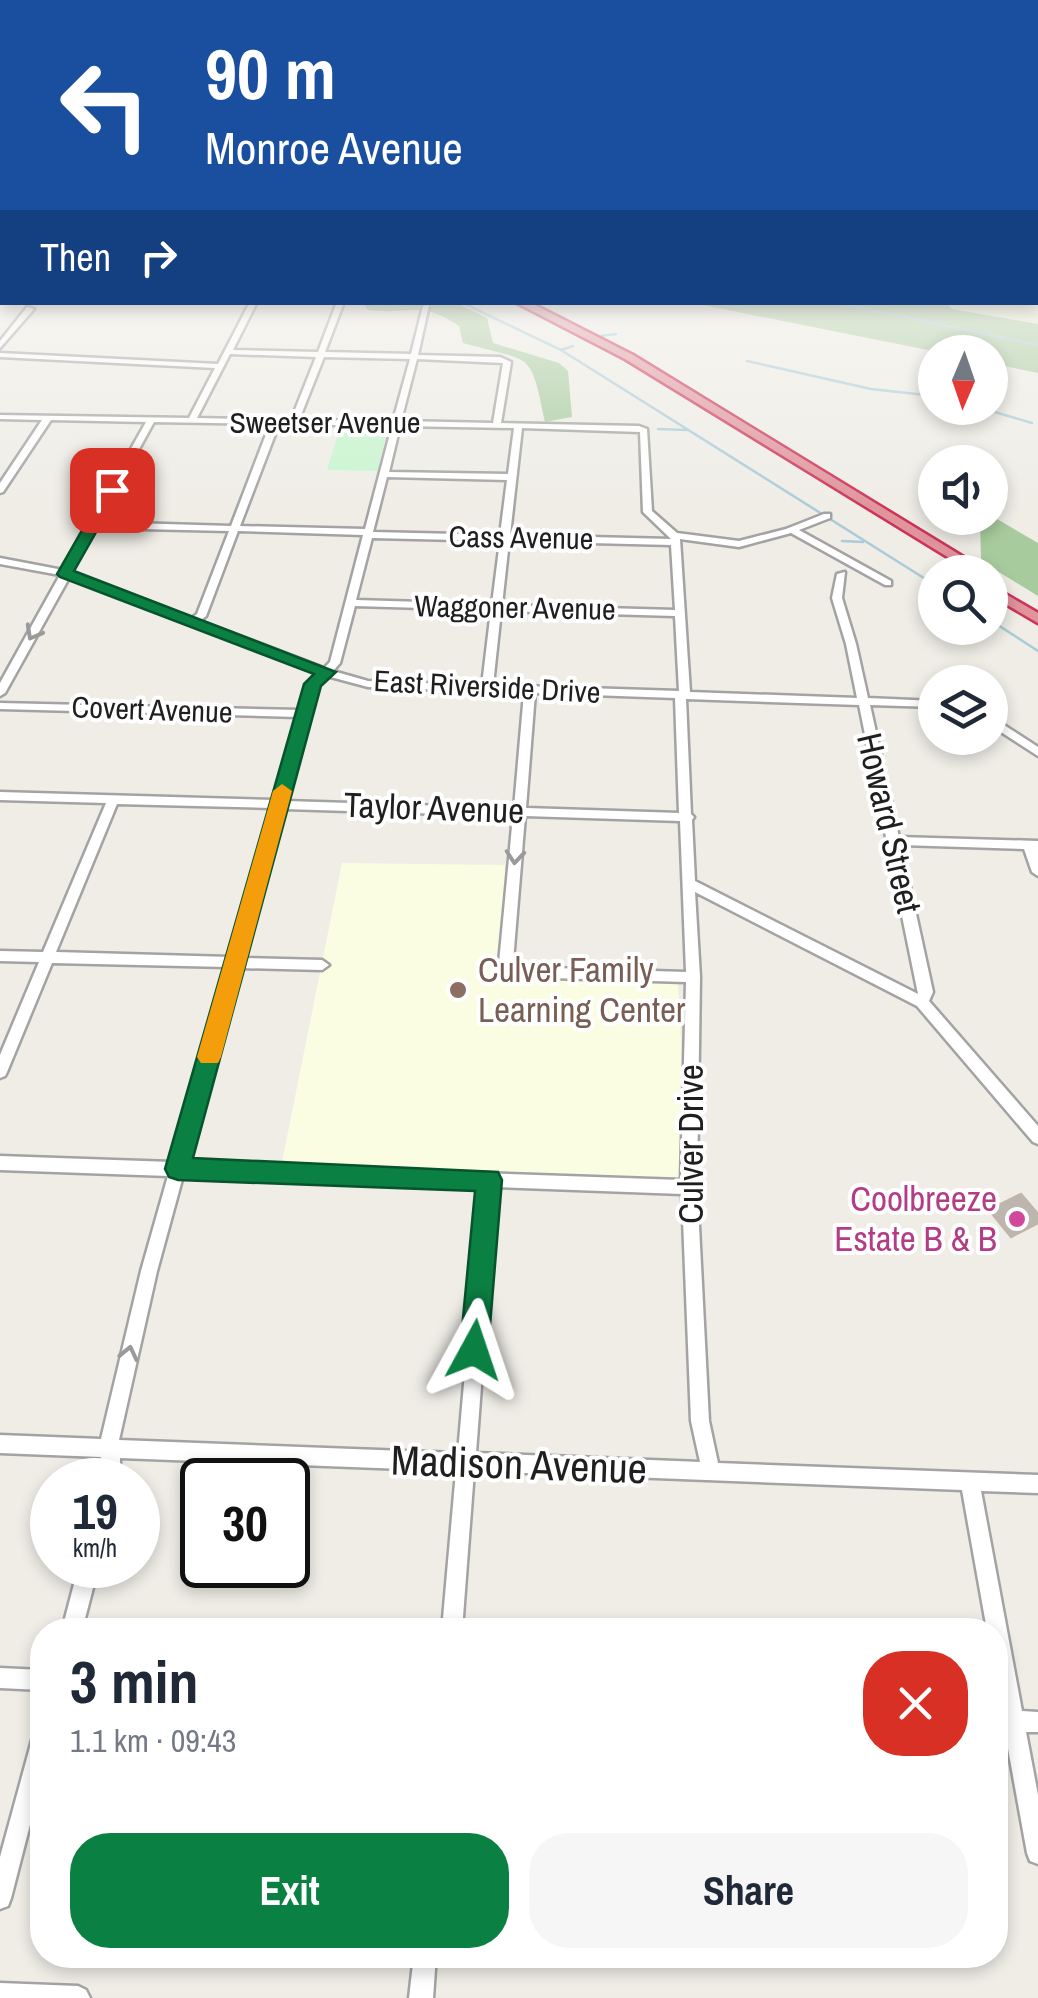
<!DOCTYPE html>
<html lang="en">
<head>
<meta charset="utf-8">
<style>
	:root { --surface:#fff; --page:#f6f6f7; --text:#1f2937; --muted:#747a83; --accent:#0b8043 }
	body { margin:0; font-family:"Archivo Narrow",sans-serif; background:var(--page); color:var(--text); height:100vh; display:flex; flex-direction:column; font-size:38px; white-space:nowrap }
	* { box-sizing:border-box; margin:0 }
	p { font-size:32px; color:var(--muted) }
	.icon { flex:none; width:55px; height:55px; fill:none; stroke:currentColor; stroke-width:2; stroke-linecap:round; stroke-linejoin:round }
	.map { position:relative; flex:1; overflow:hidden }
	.side { position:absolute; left:30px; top:1618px; width:978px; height:350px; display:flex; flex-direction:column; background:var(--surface); border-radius:40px; box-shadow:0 5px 15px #0003 }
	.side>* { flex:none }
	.hud { position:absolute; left:0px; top:0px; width:1040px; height:305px; box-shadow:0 5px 15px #0003; background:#1a4fa0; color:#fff; overflow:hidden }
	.needle { width:65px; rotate:182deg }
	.tools { position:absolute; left:918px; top:335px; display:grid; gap:20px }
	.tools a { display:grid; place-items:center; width:90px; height:90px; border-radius:50%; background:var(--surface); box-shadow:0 5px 15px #0003; font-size:50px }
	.speed { position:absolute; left:30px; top:1458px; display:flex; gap:20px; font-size:50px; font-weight:700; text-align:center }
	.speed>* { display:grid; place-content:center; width:130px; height:130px; border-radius:50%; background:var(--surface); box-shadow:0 5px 15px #0003; line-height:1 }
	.speed small { font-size:25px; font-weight:400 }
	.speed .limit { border:5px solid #111; border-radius:15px; background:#fff; color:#111 }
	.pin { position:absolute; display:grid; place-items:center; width:85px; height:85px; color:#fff; margin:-42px; border-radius:20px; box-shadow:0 5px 15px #0006 }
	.me { position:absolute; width:110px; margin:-55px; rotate:5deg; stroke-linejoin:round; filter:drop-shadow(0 0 8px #0008) }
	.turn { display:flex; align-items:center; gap:35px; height:210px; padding:0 40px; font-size:45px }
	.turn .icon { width:130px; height:130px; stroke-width:2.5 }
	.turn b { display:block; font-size:70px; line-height:85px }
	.then { display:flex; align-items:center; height:95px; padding:0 40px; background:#0003; gap:20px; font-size:38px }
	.round { display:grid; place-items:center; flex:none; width:105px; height:105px; border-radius:40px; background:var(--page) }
	.summary { display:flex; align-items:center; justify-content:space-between; height:170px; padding:0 40px }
	h1 { font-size:60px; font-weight:800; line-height:75px }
	.action { display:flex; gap:20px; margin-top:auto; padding:20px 40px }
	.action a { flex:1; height:115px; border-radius:40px; background:var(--accent); color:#fff; font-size:40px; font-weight:800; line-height:115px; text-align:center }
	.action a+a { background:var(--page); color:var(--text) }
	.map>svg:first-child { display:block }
	.education { fill:#fafde2 }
	.farmland { fill:#e8ecd3 }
	.forest { fill:#a8cb9e }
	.park { fill:#c7f5ce }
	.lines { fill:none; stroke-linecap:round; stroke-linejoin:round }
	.stream { stroke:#aacbd9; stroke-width:2.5 }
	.building { fill:#bcb6af; stroke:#c0b5aa; stroke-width:2.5 }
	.minor-casing { stroke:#a3a3a3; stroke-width:5 }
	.highway-casing { stroke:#cd335b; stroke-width:5 }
	.minor { fill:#fff; fill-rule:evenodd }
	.highway { fill:#e0949c; fill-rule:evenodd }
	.oneway { stroke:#9a9a9a }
	.route { fill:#0b8043; stroke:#07532c; stroke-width:2.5 }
	.slow { fill:#f59e0b }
	.education-dot { fill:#8d6e63; stroke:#fff; stroke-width:4 }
	.hotel-dot { fill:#d1479c; stroke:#fff; stroke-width:4 }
	.labels { text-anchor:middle; stroke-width:8; stroke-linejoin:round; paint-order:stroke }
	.far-street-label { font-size:30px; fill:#1f1f1f; stroke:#fff }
	.street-label { font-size:35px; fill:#1f1f1f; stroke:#fff }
	.education-label { font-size:35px; fill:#785e54; stroke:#fff; text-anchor:start }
	.hotel-label { font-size:35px; fill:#b23c85; stroke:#fff; text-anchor:end }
	.near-street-label { font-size:42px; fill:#1f1f1f; stroke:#fff }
</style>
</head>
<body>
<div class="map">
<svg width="1038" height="1998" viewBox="0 0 1038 1998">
	<rect width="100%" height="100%" fill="#efede6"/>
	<path class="education" d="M342,863L505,865L501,974L678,984L689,1187L280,1172Z"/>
	<path class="farmland" d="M1038,232V324L952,308L947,303L1038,302Z"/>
	<path class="forest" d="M363,303H457L487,318L493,343L559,363L568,371L572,417L545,422C530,349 533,363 463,343L459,326C418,299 412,316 368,310Z
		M693,303H947L952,309L1038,324V373L990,363V352H938Z
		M990,515L1038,543V596L981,561L980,518Z"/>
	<path class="park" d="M340,428L388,430L377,471L327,470Z"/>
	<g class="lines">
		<path class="stream" d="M461,302L561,350L935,585
			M833,302L1038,345
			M601,336L616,334
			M561,350L573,346
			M747,361L871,389L935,396
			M981,408L1032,423
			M658,429L688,430
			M842,541L863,542
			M990,620L1038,651"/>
	</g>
	<path class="building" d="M1021,1194L1038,1214V1223L1011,1237L989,1210Z"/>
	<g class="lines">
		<g class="minor-casing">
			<path id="minor" d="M0,252H2V256H0Z
				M250,302H257L233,350L318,352L337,302H344L325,352L411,354L423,306L429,305L418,355L500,357L511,362L501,423L639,426L647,429L652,511L677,533L739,541L786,529L824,514H830V518L799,530L891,581V585H885L791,533L739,547L680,539L690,692L857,698L846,644L832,598L837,574L845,572L842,598L856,644L868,698L935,701V707L870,705L899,837L1038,841V876L1032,872L1024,849L901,845L933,992L929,1001L1038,1126V1144L1033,1142L917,1006L695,892L700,977L697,1187L709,1421L718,1463L1038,1475V1493L981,1491L1022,1711L1038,1712V1732H1026L1038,1795V1864L1030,1861L1027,1853L1005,1732L995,1731V1711H1002L995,1674V1630H987L962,1490L474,1471L462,1630H442L456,1471L120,1458V1480H102L101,1457L0,1453V1435L101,1439L141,1271L168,1176L0,1170V1156L172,1162L227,967L52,963L7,1072L5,1076L0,1078V1055L39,962L0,961V951L43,952L106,803L0,800V792L275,800L298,717L0,709V703L300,710L308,684L318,673L69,578L5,693L0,696V683L60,575L0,564V558L63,570L146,422L51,420L3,492L0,493V483L42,420L0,419V415L189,418L215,368L0,357V353L218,364ZM230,354L316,357L291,420L197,418ZM324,357L410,359L393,421L299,420ZM417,359L503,363L493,423L401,421ZM154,422L270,424L231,526L99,522ZM279,424L392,426L365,529L240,526ZM400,426L514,428L508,474L389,472ZM522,428L640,432L643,512L671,539L510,535ZM387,477L507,480L500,535L373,532ZM96,528L229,531L197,614L192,618L72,572ZM238,531L363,535L330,662L324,668L200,621L206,616ZM372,538L500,541L492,604L356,600ZM509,541L671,545L675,610L502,605ZM355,606L491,610L482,685L368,681L333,671L340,663ZM501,611L675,616L679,691L493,685ZM327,676L368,687L524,693L514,808L286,801L318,685ZM535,693L675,698L679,813L526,808ZM686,699L859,705L918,994L695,881L692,820L694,817L691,814ZM117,804L272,808L230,957L56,952ZM284,809L513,816L499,963L512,976L517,977L686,982L681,1180L187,1163L240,968L322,970L329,965L322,960L243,958ZM525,816L680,821L686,972L520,967L513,961ZM183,1176L481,1187L458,1453L119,1440L157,1271ZM496,1187L682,1194L691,1421L700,1462L476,1453Z
				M27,307L34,309L0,348V341Z
				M990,716L1038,747V756L990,725Z
				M79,1565H99L82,1630H62Z
				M0,1668L42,1670V1690L0,1688Z
				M42,1730V1778L11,1898L8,1906L0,1909V1857L32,1740L35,1733Z
				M414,1955H436L433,1998H409Z
				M0,1983L78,1986L86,1990L90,1998H0Z"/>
		</g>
		<g class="highway-casing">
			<path id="highway" d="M515,302H529L633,355L988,572H972L625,359Z
				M990,585L1038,613V623L990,595Z"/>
		</g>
		<use href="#minor" class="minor"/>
		<use href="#highway" class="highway"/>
	</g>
	<defs><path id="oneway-chevron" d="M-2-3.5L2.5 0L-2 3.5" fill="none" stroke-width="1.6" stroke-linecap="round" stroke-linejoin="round" transform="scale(2.5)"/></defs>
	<g class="oneway">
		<use href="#oneway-chevron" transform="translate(33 633) rotate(119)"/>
		<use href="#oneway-chevron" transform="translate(515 857) rotate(95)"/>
		<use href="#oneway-chevron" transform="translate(129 1353) rotate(-77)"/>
	</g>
	<linearGradient id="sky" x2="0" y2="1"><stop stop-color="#8fbde2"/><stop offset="0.45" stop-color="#f8f7f4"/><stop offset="1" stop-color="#f8f7f4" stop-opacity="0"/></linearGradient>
	<rect width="1038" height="511" fill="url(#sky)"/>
	<path class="route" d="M112,486L120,490L74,571L336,672L321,686L193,1158L498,1172L502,1180L488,1350L484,1360L474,1364L464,1360L460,1350L475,1191L178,1180L169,1177L165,1169L304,684L314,674L60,577L57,574L105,490Z"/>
	<path class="slow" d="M282,784L292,791L221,1057L218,1063H201L197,1057L273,791Z"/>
	<circle class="education-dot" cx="458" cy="990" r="10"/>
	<circle class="hotel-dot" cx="1017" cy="1219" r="10"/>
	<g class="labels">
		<g class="far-street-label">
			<text x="325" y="433">Sweetser Avenue</text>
			<text transform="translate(521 538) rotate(1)" y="10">Cass Avenue</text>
			<text transform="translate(515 608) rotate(1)" y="10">Waggoner Avenue</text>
			<text transform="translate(487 687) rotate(3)" y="10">East Riverside Drive</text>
			<text transform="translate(152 710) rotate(2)" y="10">Covert Avenue</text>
		</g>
		<g class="street-label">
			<text transform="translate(434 808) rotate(2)" y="12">Taylor Avenue</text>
			<text transform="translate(889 823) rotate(77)" y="12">Howard Street</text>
			<text transform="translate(691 1144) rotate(-90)" y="12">Culver Drive</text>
		</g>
		<g class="education-label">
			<text x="478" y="982">Culver Family<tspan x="478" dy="40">Learning Center</tspan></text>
		</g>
		<g class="hotel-label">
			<text x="997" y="1211">Coolbreeze<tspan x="997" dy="40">Estate B &amp; B</tspan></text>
		</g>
		<g class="near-street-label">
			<text transform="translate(519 1464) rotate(2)" y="15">Madison Avenue</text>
		</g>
	</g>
</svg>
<div class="tools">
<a><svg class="needle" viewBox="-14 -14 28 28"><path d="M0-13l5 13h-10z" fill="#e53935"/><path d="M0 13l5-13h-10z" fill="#747a83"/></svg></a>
<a><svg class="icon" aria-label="sound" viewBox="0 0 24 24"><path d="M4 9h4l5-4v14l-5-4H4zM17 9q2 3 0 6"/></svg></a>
<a><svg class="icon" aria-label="search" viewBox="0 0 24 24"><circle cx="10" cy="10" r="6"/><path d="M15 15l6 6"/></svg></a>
<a><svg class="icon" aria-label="layers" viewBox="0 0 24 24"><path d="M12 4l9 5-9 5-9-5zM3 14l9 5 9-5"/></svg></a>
</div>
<div class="speed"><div>19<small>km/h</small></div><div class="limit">30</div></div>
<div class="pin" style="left:112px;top:490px;background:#d93025"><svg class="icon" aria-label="arrive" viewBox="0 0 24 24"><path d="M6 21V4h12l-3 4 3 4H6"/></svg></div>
<svg class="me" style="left:474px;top:1350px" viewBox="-20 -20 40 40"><path d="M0-17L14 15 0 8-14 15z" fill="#0b8043" stroke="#fff" stroke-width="4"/></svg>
<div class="hud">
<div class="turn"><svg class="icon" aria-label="left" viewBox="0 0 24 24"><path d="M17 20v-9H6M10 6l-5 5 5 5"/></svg><div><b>90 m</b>Monroe Avenue</div></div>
<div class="then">Then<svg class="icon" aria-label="right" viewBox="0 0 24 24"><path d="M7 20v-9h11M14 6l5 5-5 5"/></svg></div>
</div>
<section class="side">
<div class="summary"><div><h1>3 min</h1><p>1.1 km · 09:43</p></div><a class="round" style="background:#d93025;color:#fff"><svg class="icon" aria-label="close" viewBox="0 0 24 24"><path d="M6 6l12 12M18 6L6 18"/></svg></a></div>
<div class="action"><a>Exit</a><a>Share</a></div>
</section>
</div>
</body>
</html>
